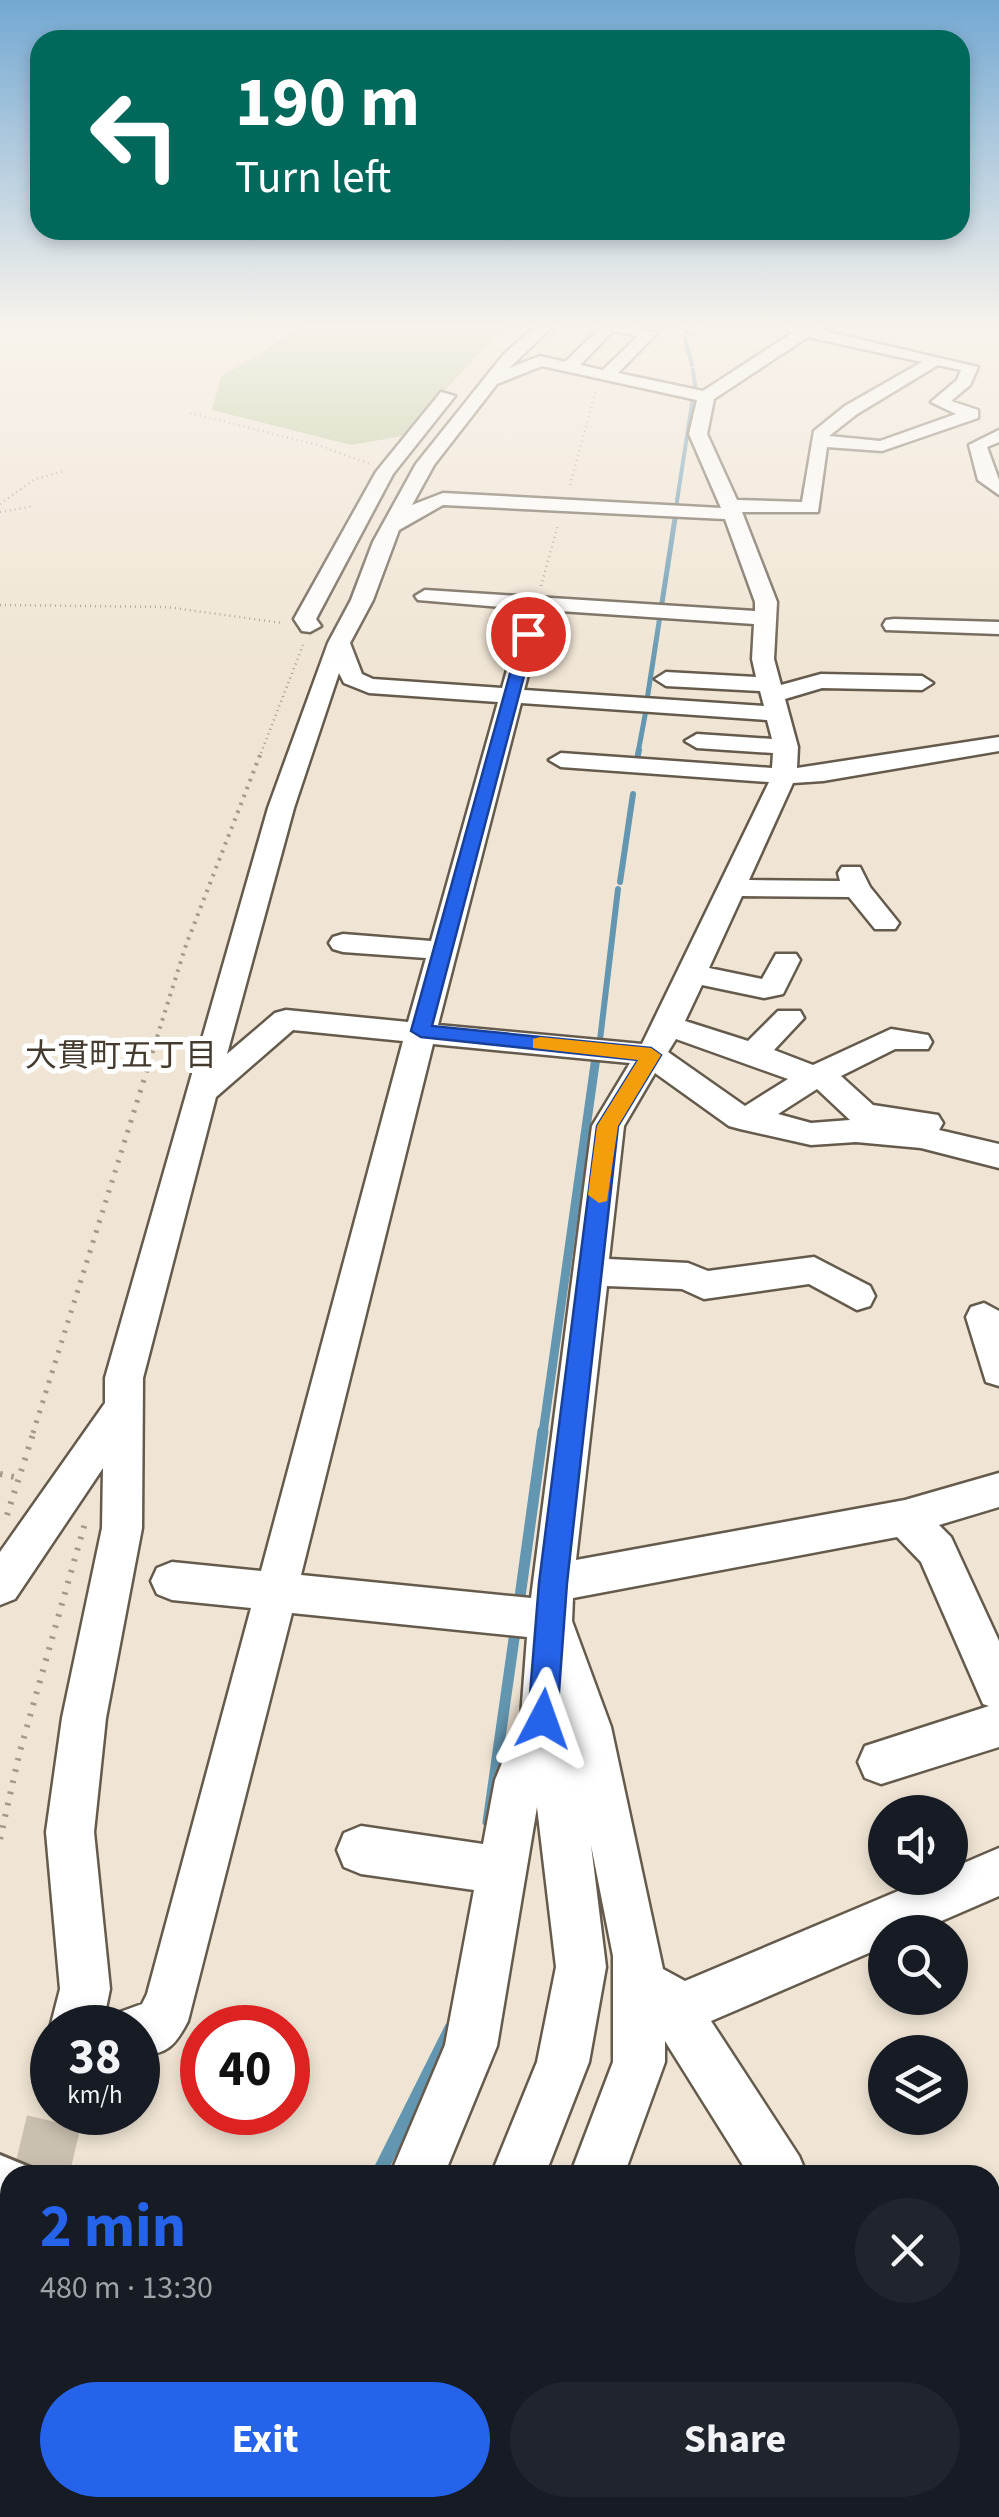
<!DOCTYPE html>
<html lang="en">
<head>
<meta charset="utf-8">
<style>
	:root { --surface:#171b24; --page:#20242c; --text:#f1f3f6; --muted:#9ea1a6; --accent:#2563eb }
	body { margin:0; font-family:"Source Sans 3","Noto Sans JP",sans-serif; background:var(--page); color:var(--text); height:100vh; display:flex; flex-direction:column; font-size:38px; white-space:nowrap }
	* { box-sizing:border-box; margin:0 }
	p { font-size:32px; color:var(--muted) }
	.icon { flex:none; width:55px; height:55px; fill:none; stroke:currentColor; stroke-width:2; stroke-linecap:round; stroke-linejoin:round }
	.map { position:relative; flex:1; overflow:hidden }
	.panel { position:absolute; left:0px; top:2165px; width:1000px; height:352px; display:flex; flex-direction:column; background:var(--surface); border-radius:30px 30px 0 0; box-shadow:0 5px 15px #0003 }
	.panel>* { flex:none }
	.top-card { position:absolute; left:30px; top:30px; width:940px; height:210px; border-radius:30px; box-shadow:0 5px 15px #0003; background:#00695c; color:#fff; overflow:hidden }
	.controls { position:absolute; left:868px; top:1795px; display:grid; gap:20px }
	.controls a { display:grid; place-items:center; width:100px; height:100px; border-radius:50%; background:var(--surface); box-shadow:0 5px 15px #0003; font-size:50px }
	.speed { position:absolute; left:30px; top:2005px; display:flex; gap:20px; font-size:50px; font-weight:700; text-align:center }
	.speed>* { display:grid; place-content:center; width:130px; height:130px; border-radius:50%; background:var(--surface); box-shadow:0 5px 15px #0003; line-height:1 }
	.speed small { font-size:25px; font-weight:400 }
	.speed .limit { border:15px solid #d22; background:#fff; color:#111 }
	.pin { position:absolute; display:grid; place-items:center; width:85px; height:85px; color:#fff; margin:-42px; border:5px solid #fff; border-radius:50%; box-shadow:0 2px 10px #0007 }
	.me { position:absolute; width:110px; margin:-55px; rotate:4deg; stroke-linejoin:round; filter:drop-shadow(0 0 8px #0008) }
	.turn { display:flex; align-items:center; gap:35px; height:210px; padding:0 40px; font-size:45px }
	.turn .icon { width:130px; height:130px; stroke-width:2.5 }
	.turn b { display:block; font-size:70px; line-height:85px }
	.round { display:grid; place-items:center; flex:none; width:105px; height:105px; border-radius:52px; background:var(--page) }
	.head { display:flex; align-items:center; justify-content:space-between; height:170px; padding:0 40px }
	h1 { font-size:60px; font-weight:700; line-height:75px; color:var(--accent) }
	.cta { display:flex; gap:20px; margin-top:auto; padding:20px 40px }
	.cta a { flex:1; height:115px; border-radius:60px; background:var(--accent); color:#fff; font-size:40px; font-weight:700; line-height:115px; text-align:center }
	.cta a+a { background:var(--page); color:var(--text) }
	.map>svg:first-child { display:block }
	.green { fill:#b8c698 }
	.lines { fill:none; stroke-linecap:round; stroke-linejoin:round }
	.stream-far5 { stroke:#6396b0; stroke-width:4 }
	.stream-far4 { stroke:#6396b0; stroke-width:5 }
	.stream-far3 { stroke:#6396b0; stroke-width:6 }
	.stream-far2 { stroke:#6396b0; stroke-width:9 }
	.stream-far1 { stroke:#6396b0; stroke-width:11 }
	.stream { stroke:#6396b0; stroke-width:14 }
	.minor-tunnel { stroke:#cac0b1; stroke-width:55; stroke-dasharray:55 28; stroke-linecap:butt }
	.minor-casing { stroke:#655b4d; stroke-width:5 }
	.major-casing { stroke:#655b4d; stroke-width:6 }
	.path-far3 { stroke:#a29a8d; stroke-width:2.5; stroke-dasharray:1 4; stroke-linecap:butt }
	.path-far2 { stroke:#a29a8d; stroke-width:4; stroke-dasharray:2.5 6; stroke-linecap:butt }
	.path-far1 { stroke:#a29a8d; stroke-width:5; stroke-dasharray:2.5 8; stroke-linecap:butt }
	.path { stroke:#a29a8d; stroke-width:6; stroke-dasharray:2.5 9; stroke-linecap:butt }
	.minor { fill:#fff; fill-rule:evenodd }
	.major { fill:#fff; fill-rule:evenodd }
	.route { fill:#2563eb; stroke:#184099; stroke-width:2.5 }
	.slow { fill:#f59e0b }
	.labels { text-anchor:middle; stroke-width:10; stroke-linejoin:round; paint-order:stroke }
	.neighbourhood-label { font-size:32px; fill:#443b2e; stroke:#fff }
</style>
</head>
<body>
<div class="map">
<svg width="999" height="2517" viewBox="0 0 999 2517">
	<rect width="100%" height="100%" fill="#f0e5d4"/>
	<path class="green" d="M306,325H506L402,436L351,445L212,410L221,377Z
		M48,2508H179L191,2517H44Z"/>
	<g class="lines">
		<path class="stream-far5" d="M687,325L685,339L692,365
			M693,370L696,392
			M675,514L693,397"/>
		<path class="stream-far4" d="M647,700L676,512
			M638,753L646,710"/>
		<path class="stream-far3" d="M637,760L639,750
			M620,882L633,794
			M600,1040L618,889"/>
		<path class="stream-far2" d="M543,1433L596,1057"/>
		<path class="stream-far1" d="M519,1604L543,1431
			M488,1822L516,1625"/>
		<path class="stream" d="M378,2175L451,2029
			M459,2517L461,2508"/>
		<path class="minor-tunnel" d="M41,2175L56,2112"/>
		<g class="minor-casing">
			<path id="minor" d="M537,325H554L509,368L540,356L565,362L603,325H628L657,333L618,373L703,391L792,333L786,329L793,325H823L819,330L978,367L970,385L951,401L978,410V418L882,451L827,447L818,512H742L777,602L774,659L781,685L821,674L922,676L933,683L922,690L822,688L785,699L798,747L797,768L999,737V751L823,781L793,783L749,880L840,881L838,873L842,867H860L870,887L899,923L895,929H875L849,897L742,896L709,968L762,979L776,954H796L800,960L783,994L764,998L702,985L685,1021L748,1041L778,1011H800L804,1018L774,1050L813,1065L891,1029L928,1035L932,1042L928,1049H895L841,1076L873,1105L938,1115L943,1123L939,1130L999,1144V1168L921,1148L856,1142L811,1145L740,1129L729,1126L655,1073L624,1126L609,1259L688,1263L708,1271L814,1257L870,1286L875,1296L870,1306L857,1310L809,1284L704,1299L682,1289L607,1286L576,1560L905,1500L999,1473V1507L939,1525L951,1537L999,1641V1747L881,1784L865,1778L858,1762L865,1746L989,1706L983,1704L921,1562L897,1537L573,1598L572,1621L611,1727L663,1969L685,1981L929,1878H950V1869L999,1848V1896L916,1932H885V1946L711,2021L799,2156L807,2175H749L665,2041V2062L624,2175H570L613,2062V1956L591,1845L606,1967L589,2062L545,2175H491L537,2062L556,1967L537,1807L497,2046L444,2175H390L445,2045L474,1890L361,1874L344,1867L337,1850L344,1833L361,1826L483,1844L495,1780L521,1717L527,1637L292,1613L188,2021C175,2046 167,2055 138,2055V2028H113L120,2012L142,2004L147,1994L251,1608L172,1600L157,1594L151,1581L157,1568L172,1562L261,1571L403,1041L293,1030L216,1097L143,1378L142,1528L106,1718L94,1832L110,1989L102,2028H52V2033L50,2028L60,1989L46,1832L62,1718L102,1528L103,1468L15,1599L0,1605V1552L105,1403V1378L268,808L328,643L351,600L373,542L416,464L504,354ZM613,331L638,336L603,370L580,365ZM808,337L922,362L845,406L814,431L802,502L737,500L707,434L714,399ZM938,365L961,370L957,380L931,402L956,414L880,441L829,436L857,414ZM542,366L697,400L689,434L721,508L443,493L412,505L434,465L497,384ZM443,505L725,519L755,602V611L425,590L415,596L418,600L524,609L502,688L373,679L362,674L350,643L373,600L399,530ZM545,610L754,624L752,659L756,677L666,672L655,679L666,686L760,691L764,706L524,690ZM339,673L344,683L369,693L498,702L431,941L343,934L333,937L329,943L333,949L343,952L426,958L408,1022L286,1010L275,1013L227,1054L294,808ZM521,703L767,720L772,739L697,734L685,741L697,748L773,753L772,768L561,753L549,760L561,767L769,782L642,1044L438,1025ZM676,1039L788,1079L745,1106L668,1052ZM433,1044L630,1063L592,1126L531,1598L301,1575ZM817,1089L850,1120L811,1123L778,1114Z
				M686,325H701L691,333L683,328Z
				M441,392L455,396L393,474L316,619L321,626L310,632L302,631L294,619L376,472Z
				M999,430V442L987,447L999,480V495L978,480L969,445Z
				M894,619L999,622V634L886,630L883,625L886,620Z
				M984,1303L999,1311V1386L986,1382L966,1317L971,1307Z
				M5,2296L10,2298V2369L0,2373V2298Z
				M999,2429V2494L990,2497V2433Z
				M536,2508H598L601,2517H539Z
				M908,2508H977L973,2517H904Z"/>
		</g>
		<g class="major-casing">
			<path id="major" d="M0,2155L34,2169L36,2175H10V2226L0,2222Z
				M341,2508H418L421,2517H344Z"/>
		</g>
		<path class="path-far3" d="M190,413L318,445L370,464
			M570,485L596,390
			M0,504L35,479L65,471
			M0,512L34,506
			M541,586L558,525
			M0,605L167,607L282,623
			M261,753L303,645"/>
		<path class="path-far2" d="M152,1053L186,945L262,750"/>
		<path class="path-far1" d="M33,1433L153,1051"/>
		<path class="path" d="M0,1474L19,1478
			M7,1515L34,1431
			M0,1839L20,1751L85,1523"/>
		<use href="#minor" class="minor"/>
		<use href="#major" class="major"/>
	</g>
	<linearGradient id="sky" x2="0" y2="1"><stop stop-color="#73a8d2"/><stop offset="0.48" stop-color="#f8f3ec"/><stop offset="1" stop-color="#f8f3ec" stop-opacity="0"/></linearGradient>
	<rect width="999" height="677" fill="url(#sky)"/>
	<path class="route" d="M528,630L535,634L432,1026L651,1048L661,1055L618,1126L567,1583L557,1719L553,1729L543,1733L532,1729L528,1719L539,1583L597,1126L638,1060L421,1037L411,1031L521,634Z"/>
	<path class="slow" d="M540,1037L651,1048L661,1055L618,1126L607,1201L599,1203L588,1195L597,1126L638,1060L533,1048V1039Z"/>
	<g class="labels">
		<g class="neighbourhood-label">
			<text x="121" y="1066">大貫町五丁目</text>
		</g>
	</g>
</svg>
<div class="controls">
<a><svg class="icon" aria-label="sound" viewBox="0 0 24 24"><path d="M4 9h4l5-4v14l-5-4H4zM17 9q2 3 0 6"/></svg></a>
<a><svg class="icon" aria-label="search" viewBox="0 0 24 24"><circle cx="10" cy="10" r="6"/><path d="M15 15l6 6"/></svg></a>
<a><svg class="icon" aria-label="layers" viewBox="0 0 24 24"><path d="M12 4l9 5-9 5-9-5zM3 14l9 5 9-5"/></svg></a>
</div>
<div class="speed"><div>38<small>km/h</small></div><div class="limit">40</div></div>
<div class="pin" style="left:528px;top:634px;background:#d93025"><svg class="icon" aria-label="arrive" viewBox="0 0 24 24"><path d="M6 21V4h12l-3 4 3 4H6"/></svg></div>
<svg class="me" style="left:543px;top:1719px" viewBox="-20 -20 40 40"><path d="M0-17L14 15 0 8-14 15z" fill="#2563eb" stroke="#fff" stroke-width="4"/></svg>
<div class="top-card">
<div class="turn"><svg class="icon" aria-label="left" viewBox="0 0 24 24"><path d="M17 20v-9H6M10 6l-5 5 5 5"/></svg><div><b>190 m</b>Turn left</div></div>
</div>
<section class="panel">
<div class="head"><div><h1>2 min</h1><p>480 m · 13:30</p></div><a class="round"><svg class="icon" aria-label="close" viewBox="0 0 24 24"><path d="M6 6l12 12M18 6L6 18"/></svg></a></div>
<div class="cta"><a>Exit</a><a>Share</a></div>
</section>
</div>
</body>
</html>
